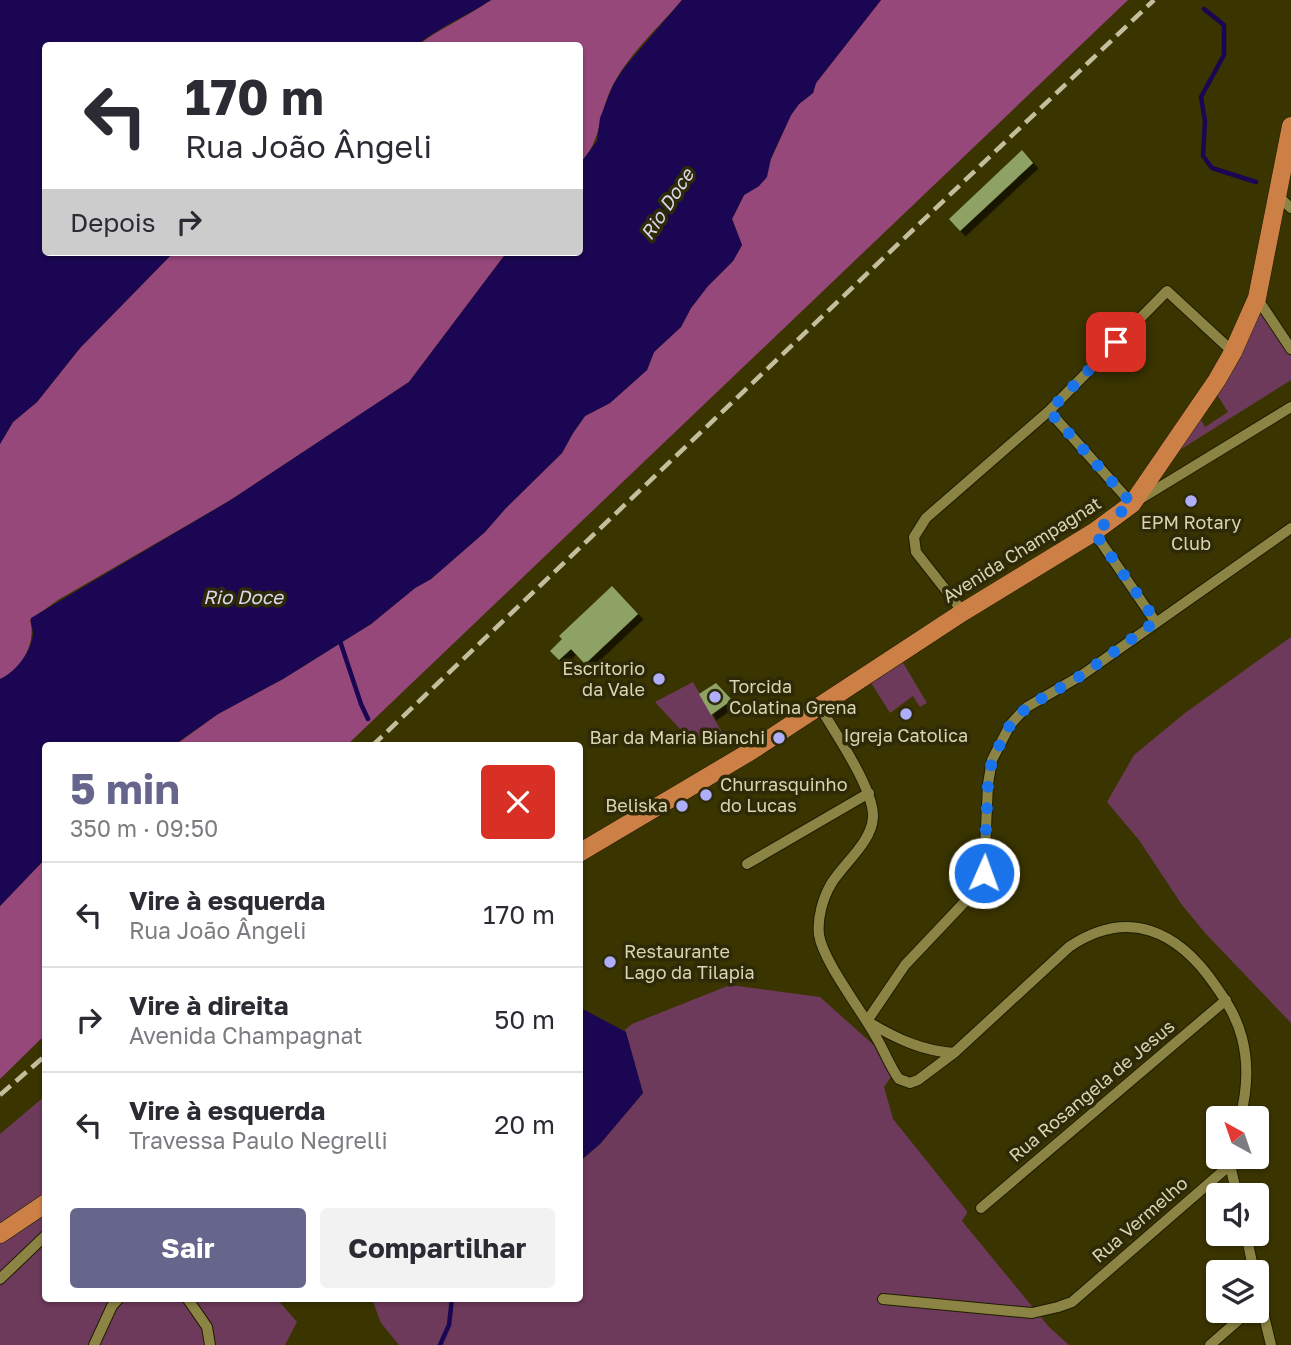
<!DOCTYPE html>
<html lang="pt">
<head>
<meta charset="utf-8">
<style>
	:root { --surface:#fff; --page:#f2f2f3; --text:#2b2b33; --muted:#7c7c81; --line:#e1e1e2; --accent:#66668d }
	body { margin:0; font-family:"Golos Text",sans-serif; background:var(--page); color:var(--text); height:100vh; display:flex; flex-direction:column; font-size:26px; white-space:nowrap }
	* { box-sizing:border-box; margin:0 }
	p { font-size:23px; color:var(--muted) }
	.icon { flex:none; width:38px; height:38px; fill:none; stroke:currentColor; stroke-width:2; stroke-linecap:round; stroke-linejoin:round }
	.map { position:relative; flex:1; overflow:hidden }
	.sheet { position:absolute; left:42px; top:742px; width:541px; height:560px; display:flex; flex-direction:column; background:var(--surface); border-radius:7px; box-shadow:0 2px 5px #0004 }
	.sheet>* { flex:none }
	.guide { position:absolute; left:42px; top:42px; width:541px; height:214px; border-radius:7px; box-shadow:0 2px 5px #0004; background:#fff; color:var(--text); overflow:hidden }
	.needle { width:46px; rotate:320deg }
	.controls { position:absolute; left:1206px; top:1106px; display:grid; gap:14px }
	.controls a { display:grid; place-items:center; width:63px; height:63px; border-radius:7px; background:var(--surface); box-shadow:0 2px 5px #0004; font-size:35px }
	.pin { position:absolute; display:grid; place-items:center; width:60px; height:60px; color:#fff; margin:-30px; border-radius:14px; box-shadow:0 4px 10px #0006 }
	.me { position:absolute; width:77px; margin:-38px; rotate:2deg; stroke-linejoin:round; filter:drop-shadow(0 0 5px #0008) }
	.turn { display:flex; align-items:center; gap:24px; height:147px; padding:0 28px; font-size:32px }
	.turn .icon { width:91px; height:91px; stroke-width:2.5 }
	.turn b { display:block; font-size:49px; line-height:60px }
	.then { display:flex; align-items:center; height:66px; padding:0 28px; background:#0003; gap:14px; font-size:26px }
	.round { display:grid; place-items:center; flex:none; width:74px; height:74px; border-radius:7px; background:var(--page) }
	.overview { display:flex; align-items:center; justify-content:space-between; height:119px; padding:0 28px }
	h1 { font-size:42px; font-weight:700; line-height:52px; color:var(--accent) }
	.primary-button { display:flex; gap:14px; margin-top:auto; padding:14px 28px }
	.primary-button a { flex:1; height:80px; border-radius:7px; background:var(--accent); color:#fff; font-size:28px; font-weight:700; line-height:80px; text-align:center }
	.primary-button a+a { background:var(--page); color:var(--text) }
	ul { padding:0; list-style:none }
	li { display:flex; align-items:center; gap:21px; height:105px; padding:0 28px; border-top:2px solid var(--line) }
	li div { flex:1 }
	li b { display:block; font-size:26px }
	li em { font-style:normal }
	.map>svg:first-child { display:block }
	.green { fill:#6e3a5b }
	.forest { fill:#97487b }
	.water { fill:#1a0652 }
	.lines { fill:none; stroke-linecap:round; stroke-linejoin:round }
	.stream { stroke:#1a0652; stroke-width:4.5 }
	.building { fill:#8ea266; filter:url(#shadow) }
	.street-casing { stroke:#1f1c00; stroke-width:12 }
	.primary-casing { stroke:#1f1c00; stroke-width:19 }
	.street { stroke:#8b8444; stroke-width:10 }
	.primary { stroke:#cd8045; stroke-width:18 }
	.rail { stroke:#c3bf9d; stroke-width:4.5; stroke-dasharray:14 7; stroke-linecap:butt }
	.route { stroke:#1a73e8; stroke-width:12; stroke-dasharray:0 21.6 }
	.poi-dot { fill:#aeaefb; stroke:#2e2a07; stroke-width:2.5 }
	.labels { text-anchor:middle; stroke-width:7; stroke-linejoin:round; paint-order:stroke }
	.poi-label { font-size:18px; fill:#d8d5b5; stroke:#2e2a07; text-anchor:end }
	.street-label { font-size:18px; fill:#d8d5b5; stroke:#2e2a07 }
	.water-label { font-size:19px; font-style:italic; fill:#d8d9ef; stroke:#2e2a07 }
</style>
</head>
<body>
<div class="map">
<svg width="1291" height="1345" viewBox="0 0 1291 1345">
	<defs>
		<filter id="shadow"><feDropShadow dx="5.5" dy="5.5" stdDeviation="0" flood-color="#0009"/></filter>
	</defs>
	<rect width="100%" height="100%" fill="#3a3400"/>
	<path class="green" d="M1258,305L1291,356V380L1167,458L1199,416L1205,427L1228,412L1216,393Z
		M1291,637V1023L1206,934L1182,905L1139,840L1107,802L1134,755L1185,713Z
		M902,661L927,703L920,707L913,696L890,713L870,681Z
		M693,682L727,741L707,746L679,728L655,702Z
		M730,985L820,997L896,1065L897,1068L884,1087L893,1119L966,1210L967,1213L962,1221L1049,1327L1069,1345H399L381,1323L372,1299L579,1298V1162L600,1144L643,1093L625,1030L632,1024Z
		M45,1096L46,1298L277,1299L297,1322L285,1345H0V1134Z"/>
	<path class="forest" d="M491,0H682C659,27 629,54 613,85C597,115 604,138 579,165V46H417C440,28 467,17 491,0Z
		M881,0H1128L347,745L174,746L218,714L283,679L371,624L415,588L431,579L485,532L505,509L562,453L573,433L585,416L610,403L647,370L654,352L681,327L691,308L708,286L733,261L742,245L732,219L744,195L759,186L791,115L799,104L813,93L816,83Z
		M174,252H507L409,382L229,501L58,600L30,620C37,643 21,670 0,679V444L13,422L37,402L80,348Z
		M45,859V1035L0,1079V906Z"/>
	<path class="water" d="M0,0H491C467,16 439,27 417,45L46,46V252H174L80,348L37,402L13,422L0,444Z
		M682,0H881L816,83L813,93L799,104L791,115L771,158L767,177L759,186L744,195L732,219L742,245L733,261L708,286L691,308L681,327L654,352L647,370L610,403L585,416L573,433L562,453L505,509L485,532L431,579L415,588L371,624L283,679L218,714L174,745L46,746L45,859L0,906V679C15,673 32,651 33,634C33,628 30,623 31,618L229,501L409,382L507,252H579V165L597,141L600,118L613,85L624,68Z
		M579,1007L626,1032L643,1093L600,1144L579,1162Z"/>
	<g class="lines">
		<path class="stream" d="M1204,9L1224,25V55L1201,97L1205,121L1203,156L1212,168L1256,182
			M340,641L361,704L368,719
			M440,1345L449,1325L452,1298"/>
	</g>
	<path class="building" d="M1022,150L1033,163L960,231L949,219Z
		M612,586L638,614L585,664L571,649L559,660L550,651L562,639L559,636Z
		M716,683L732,700L711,715L699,694Z"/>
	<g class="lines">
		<g class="street-casing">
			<path id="street" d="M1278,196L1291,208
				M1257,298L1291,349
				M1049,411L1132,504L1291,407
				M1094,532L1155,621
				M963,612L916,552L914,537L926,518L1049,411L1167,291L1233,352
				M820,707C835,733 874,789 873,817C872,842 844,863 831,884C823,898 817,918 819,935C823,961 862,1011 876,1037C884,1050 890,1067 899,1079L910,1083L918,1080L954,1053L1069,947C1128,907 1178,931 1215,985C1227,1002 1237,1018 1242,1038C1249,1065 1247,1092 1240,1118
				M747,864L869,793
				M867,1021L905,965L976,890L984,873L988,784L992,760L1010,725L1018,716L1027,707L1082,675L1291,528
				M870,1023C897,1039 923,1051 954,1053
				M1232,1157L1230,1165L1237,1195
				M981,1208L1226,1000
				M1246,1234L1254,1272
				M0,1279L46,1235
				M1256,1283L1271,1345
				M187,1298L207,1327L210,1345
				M883,1299L1032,1313L1058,1307L1072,1302L1230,1165
				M94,1345L112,1306L119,1298
				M1210,1345L1249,1311"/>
		</g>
		<g class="primary-casing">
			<path id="primary" d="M579,853L751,751L963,612L1094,532L1132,504L1217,380L1233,352L1257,298L1291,126
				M0,1234L46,1203"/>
		</g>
		<use href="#street" class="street"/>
		<use href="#primary" class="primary"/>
		<path class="rail" d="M372,746L1154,0
			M0,1095L46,1055"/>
	</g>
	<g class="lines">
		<path class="route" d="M984,873L988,784L992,760L1010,725L1027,707L1082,675L1156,621L1094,532L1132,504L1049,411L1116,342"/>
	</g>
	<g class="poi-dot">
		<circle cx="1191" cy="501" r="7"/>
		<circle cx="659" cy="679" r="7"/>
		<circle cx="715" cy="697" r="7"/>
		<circle cx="906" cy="714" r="7"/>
		<circle cx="779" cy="738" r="7"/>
		<circle cx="706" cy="795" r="7"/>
		<circle cx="682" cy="806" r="7"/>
		<circle cx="610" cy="962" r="7"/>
	</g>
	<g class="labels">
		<g class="poi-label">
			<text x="1191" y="529" text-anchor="middle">EPM Rotary<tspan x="1191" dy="21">Club</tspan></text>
			<text x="645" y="675">Escritorio<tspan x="645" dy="21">da Vale</tspan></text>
			<text x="729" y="693" text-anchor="start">Torcida<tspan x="729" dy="21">Colatina Grena</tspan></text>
			<text x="906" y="742" text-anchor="middle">Igreja Catolica</text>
			<text x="765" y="744">Bar da Maria Bianchi</text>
			<text x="720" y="791" text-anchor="start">Churrasquinho<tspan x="720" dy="21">do Lucas</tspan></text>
			<text x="668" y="812">Beliska</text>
			<text x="624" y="958" text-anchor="start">Restaurante<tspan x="624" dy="21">Lago da Tilapia</tspan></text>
		</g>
		<g class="street-label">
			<text transform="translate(1022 550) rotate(-32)" y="6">Avenida Champagnat</text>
			<text transform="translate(1092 1091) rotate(-40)" y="6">Rua Rosangela de Jesus</text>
			<text transform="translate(1140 1220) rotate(-41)" y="6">Rua Vermelho</text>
		</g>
		<g class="water-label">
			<text transform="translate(667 204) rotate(-57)" y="7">Rio Doce</text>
			<text x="243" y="604">Rio Doce</text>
		</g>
	</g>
</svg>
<div class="controls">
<a><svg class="needle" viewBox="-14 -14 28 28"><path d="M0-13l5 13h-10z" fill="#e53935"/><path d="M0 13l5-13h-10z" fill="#7c7c81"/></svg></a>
<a><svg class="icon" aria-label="sound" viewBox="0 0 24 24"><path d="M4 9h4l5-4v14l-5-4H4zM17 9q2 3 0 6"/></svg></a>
<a><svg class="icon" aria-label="layers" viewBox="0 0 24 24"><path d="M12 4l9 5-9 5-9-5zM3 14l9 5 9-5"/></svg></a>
</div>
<div class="pin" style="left:1116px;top:342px;background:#d93025"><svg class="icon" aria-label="arrive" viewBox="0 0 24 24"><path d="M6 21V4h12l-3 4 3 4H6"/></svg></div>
<svg class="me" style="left:984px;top:873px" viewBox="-20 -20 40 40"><circle r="17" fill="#1a73e8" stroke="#fff" stroke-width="3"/><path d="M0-11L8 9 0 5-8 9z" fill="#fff"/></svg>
<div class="guide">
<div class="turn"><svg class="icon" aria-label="left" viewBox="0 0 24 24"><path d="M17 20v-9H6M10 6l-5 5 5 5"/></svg><div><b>170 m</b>Rua João Ângeli</div></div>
<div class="then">Depois<svg class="icon" aria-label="right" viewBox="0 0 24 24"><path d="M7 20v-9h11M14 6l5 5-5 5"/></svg></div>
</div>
<section class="sheet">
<div class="overview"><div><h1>5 min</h1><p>350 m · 09:50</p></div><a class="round" style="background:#d93025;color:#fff"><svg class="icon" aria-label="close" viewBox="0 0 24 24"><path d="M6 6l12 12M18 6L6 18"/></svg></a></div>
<ul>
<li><svg class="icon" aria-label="left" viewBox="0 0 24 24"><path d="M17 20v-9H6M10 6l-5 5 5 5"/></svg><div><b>Vire à esquerda</b><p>Rua João Ângeli</p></div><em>170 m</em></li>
<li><svg class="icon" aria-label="right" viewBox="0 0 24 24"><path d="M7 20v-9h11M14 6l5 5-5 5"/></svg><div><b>Vire à direita</b><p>Avenida Champagnat</p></div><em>50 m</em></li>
<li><svg class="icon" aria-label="left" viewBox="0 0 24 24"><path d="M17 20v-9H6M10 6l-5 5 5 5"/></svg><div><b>Vire à esquerda</b><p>Travessa Paulo Negrelli</p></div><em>20 m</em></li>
</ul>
<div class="primary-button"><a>Sair</a><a>Compartilhar</a></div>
</section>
</div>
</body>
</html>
